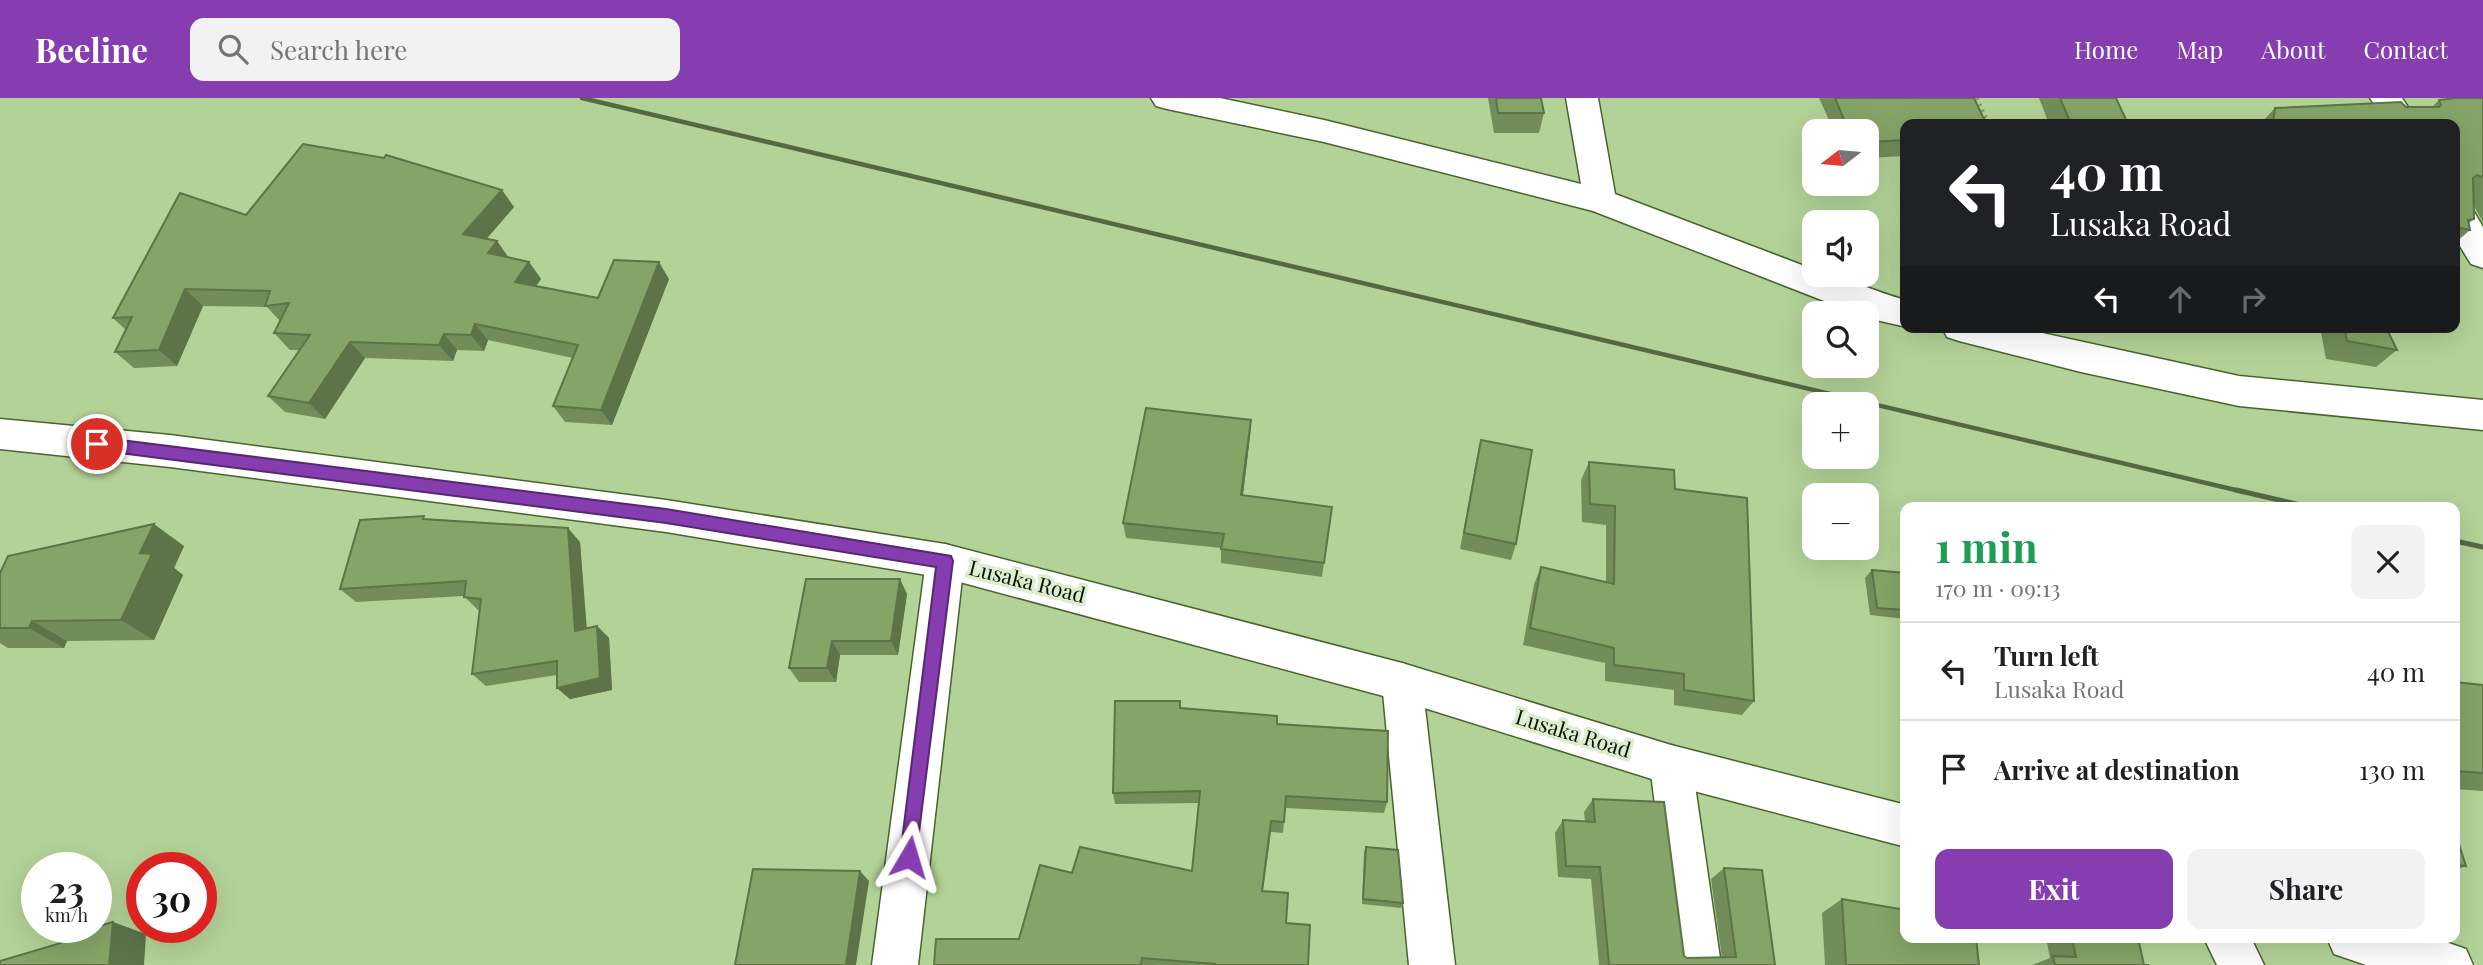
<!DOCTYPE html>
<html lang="en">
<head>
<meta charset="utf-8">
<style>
	:root { --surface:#fff; --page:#f2f2f2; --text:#202124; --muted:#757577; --line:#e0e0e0; --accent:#853daf }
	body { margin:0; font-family:"Playfair Display",serif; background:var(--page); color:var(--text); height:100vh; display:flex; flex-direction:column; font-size:26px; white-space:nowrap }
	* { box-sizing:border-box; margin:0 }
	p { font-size:23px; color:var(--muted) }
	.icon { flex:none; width:38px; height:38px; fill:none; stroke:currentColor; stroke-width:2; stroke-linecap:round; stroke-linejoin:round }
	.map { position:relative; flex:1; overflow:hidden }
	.side { position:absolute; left:1900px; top:404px; width:560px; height:441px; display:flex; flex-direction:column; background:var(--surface); border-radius:14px; box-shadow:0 7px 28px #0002 }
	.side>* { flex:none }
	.top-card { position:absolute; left:1900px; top:21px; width:560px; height:214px; border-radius:14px; box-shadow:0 7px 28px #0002; background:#202124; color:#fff; overflow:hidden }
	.needle { width:46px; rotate:254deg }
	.fabs { position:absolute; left:1802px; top:21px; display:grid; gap:14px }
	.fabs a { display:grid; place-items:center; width:77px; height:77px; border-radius:14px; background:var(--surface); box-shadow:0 7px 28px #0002; font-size:35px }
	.speed { position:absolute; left:21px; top:754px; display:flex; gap:14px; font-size:35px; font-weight:700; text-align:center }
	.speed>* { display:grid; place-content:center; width:91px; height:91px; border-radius:50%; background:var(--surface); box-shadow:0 7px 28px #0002; line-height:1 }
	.speed small { font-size:18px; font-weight:400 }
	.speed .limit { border:10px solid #d22; background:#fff; color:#111 }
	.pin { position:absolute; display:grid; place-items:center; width:60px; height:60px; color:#fff; margin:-30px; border:4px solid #fff; border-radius:50%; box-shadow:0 2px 7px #0007 }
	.me { position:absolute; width:77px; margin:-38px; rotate:7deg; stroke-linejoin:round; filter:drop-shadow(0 0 5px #0008) }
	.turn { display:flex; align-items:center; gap:24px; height:147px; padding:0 35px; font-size:32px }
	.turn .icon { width:91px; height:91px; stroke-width:2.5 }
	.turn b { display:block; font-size:49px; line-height:60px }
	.lanes { display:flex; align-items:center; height:66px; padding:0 35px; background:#0003; justify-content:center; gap:35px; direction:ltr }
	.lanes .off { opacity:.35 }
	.round { display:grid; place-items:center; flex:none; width:74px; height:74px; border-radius:14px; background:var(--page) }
	.head { display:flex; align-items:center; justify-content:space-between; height:119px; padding:0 35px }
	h1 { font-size:42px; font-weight:700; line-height:52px; color:#1e9e55 }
	.cta { display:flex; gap:14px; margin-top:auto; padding:14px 35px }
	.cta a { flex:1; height:80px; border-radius:14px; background:var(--accent); color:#fff; font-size:28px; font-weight:700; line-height:80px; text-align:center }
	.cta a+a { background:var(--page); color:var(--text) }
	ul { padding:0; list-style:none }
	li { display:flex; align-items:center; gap:21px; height:98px; padding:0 35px; border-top:2px solid var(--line) }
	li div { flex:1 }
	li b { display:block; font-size:26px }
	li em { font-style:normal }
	header { display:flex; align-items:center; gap:42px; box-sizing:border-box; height:98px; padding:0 35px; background:var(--accent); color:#fff }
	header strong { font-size:33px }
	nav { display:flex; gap:38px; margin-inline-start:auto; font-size:24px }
	.search { width:490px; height:63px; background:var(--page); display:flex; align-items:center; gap:18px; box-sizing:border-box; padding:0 24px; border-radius:14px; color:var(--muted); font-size:26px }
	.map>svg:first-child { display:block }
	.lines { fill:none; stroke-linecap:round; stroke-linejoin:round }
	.minor-casing { stroke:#49642d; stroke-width:3 }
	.tertiary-casing { stroke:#49642d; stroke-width:3 }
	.path { stroke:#7e9668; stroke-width:3.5; stroke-dasharray:2 4.5; stroke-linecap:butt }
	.minor { fill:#fff; fill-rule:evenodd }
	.tertiary { fill:#fff; fill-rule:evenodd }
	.rail-far1 { stroke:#556844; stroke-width:4.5 }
	.rail { stroke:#556844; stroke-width:5 }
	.wall { fill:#728d59 }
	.shaded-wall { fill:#5d7348 }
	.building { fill:#85a467; stroke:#5d7348; stroke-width:2 }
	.route { fill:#853daf; stroke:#562872; stroke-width:2 }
	.labels { text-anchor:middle; stroke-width:7; stroke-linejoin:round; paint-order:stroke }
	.street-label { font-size:21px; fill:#0a1401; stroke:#ddedcf }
</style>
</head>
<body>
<header>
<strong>Beeline</strong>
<div class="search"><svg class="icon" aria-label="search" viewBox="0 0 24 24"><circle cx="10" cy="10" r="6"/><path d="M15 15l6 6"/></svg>Search here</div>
<nav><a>Home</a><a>Map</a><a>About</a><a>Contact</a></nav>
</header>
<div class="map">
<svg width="2483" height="867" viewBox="0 0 2483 867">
	<rect width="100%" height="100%" fill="#b3d297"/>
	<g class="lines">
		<g class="minor-casing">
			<path id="minor" d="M1151,0H1220L1324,22L1581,86L1566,0H1598L1615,96L1815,172V177C1845,177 1876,195 1906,202L1907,229L1867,220V215H1855L1593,113L1324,44L1167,11L1156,8Z
				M2370,0H2402L2419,26H2387Z
				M2455,99L2467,102L2483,129V170L2471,166L2455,140Z
				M1942,229H2015L2239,278L2483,302V332L2239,308L2081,274L1959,243L1947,239Z
				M945,446L959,451L964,463L918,867H872L926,463L931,451Z
				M1402,565L1416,571L1422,584L1455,867H1409L1382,584L1388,571Z
				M1671,647L1686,653L1692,667L1721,867H1675L1650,667L1656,653Z
				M2204,840H2251L2264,867H2217Z"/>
		</g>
		<g class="tertiary-casing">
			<path id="tertiary" d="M0,321L170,337L666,402L945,446L1402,565L1671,647L1906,707V749L1671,687L1402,603L945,480L666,434L170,369L0,351Z
				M2327,840H2434L2466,851L2473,867H2366L2334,856Z"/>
		</g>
		<path class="path" d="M1977,0L1989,26"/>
		<use href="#minor" class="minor"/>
		<use href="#tertiary" class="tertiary"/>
		<path class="rail-far1" d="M582,0L2244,394"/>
		<path class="rail" d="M2236,392L2313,410
			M2455,443L2483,449"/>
	</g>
	<path class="wall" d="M1488,0H1541L1544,15L1539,35H1494Z
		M1819,0H1974L1906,26V60L1905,58L1867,60V33H1834Z
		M2039,0H2060L2128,26H2049Z
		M2483,0V124L2474,108V121L2469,125L2470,132L2455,145V26H2260L2275,10L2432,9L2439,2Z
		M514,109L486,141L509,160L529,164L541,181L536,188L598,200L669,181L612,327L565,324L553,308L573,260L488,242L484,253L457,252L453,263L365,260L325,321L285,314L268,298L300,252H290L274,235L280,223L267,209L203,208L177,268L134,270L115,254L126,232L113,220L246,117Z
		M2320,229H2386L2397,252L2376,269L2326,261Z
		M1251,322L1250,338L1243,397L1332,409L1322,479L1221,465V450L1126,440L1123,425Z
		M1481,342L1516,446L1511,462L1460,451L1477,358Z
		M1589,364L1675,391L1754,603L1742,617L1674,607V592L1605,583V565L1523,547L1534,486L1541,469L1606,484V427L1582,424L1581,382Z
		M428,421L580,444L586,530L597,528L609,540L612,592L570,601L557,590V577L486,588L472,576L480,512H478L464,498L356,504L340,491Z
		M184,448L174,470L183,477L154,542L67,543L64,550H8L0,545V475Z
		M1872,472L1906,475V521L1870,517L1865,480Z
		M806,481L907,496L898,557H840L836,584H799L789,570Z
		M2455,584L2483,587V693L2455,691Z
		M1180,603L1181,610L1277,626L1387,704L1384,715L1285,710L1283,735L1271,734L1263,793L1286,825L1308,867H934L1019,841L1072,775L1192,773L1199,705L1115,706L1113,695Z
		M1593,701L1684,858L1687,860H1722L1711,781L1724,770L1775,867H1599L1591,781L1558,779L1555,735L1563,722L1585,723L1584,714Z
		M2455,734L2466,768L2455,772Z
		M1366,749L1403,805L1401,810L1362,806L1364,754Z
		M1842,801L1979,867H1825L1822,815Z
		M2046,840H2138L2144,867H2149H2032L2050,860Z"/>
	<path class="shaded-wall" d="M502,92L514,109L476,153L463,136Z
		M497,143L509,160L488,155Z
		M529,164L541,181L527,201L515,184Z
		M659,164L669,181L612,327L601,312Z
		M185,191L203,208L177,268L159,252Z
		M475,226L488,242L484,253L471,237Z
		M444,236L457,252L453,263L439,247Z
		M350,244L365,260L325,321L309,305Z
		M1251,322L1250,338L1241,412V397Z
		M154,426L184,448L174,470L183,477L154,542L121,522L140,455Z
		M568,430L580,444L588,545L575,533Z
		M900,481L907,496L898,557L891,543Z
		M32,523L67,543L64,550L29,530Z
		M597,528L609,540L612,592L570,601L557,590Z
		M832,543L840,557L836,584L827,570Z
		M860,773L869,783L856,867H846Z
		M113,824L146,836L144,867H109Z"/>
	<path class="building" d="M1496,0H1541L1544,15H1498Z
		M1835,0H1974L1983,19L1988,26H1906V42L1871,44L1867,37V33H1866L1861,23L1845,24Z
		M2060,0H2116L2128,26H2071Z
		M2456,0H2483V79L2477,77L2473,80L2474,121L2468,122L2470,132L2455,129V26H2273L2275,10L2401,4L2406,9H2439L2441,7L2439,2Z
		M303,46L384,60L386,57L502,92L463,136L497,143L488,155L529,164L515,184L598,200L614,162L659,164L601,312L553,308L578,247L475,226L471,237L444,236L439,247L350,244L309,305L268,298L310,237L274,235L289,205L265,208L270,193L185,191L159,252L115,254L132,219L113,220L180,95L246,117Z
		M2344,229H2386L2397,252L2347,243Z
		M1146,310L1251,322L1241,397L1332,409L1324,465L1221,451L1224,436L1123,425Z
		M1481,342L1532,352L1516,446L1464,435Z
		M1589,364L1674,372L1675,391L1747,400L1754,603L1684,592V576L1614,567V550L1530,530L1541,469L1614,486L1615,408L1590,406Z
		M424,418L423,421L568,430L575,533L597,528L600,580L557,590V563L472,576L481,501L464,499L466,483L340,491L360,422Z
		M154,426L140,455L152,456L121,522L32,523L29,530H0V475L8,458Z
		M1872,472L1906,475V512L1877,510Z
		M806,481H900L891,543H832L827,570H789Z
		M2455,584L2483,587V675L2455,673Z
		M1115,603H1180V610L1277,618V626L1388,633L1387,704L1286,698L1284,724L1271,723L1262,793L1288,795L1286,825L1310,827L1308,867H1215V866L1142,860L1141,867H934L936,841H1019L1040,767L1072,775L1080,749L1192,773L1200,693L1113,695Z
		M1593,701L1664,704L1684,858L1687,860L1736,859L1724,770L1762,772L1775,867H1609L1600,769L1566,768L1563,722L1595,724Z
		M2455,734L2466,768L2455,767Z
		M1366,749L1398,752L1403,805L1363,801Z
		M753,771L860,773L846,867H735Z
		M1842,801L1906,812V840H1976L1979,867H1846Z
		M113,824L109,867H0V863L61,845L62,839Z
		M2072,840H2138L2144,867H2149H2055L2053,858L2076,859Z"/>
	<path class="route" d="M97,339L666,411L951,458L953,463L915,766L909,768L902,766L900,759L936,469L666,425L97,352L90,346Z"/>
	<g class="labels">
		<g class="street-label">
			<text transform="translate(1027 484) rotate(14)" y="7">Lusaka Road</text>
			<text transform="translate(1573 636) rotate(17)" y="7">Lusaka Road</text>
		</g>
	</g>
</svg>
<div class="fabs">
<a><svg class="needle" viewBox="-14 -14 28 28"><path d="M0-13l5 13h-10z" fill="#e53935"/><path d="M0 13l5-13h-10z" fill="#757577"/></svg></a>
<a><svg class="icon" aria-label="sound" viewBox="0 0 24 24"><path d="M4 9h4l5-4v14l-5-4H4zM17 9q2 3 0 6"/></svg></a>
<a><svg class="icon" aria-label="search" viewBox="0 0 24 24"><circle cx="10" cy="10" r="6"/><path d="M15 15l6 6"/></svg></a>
<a>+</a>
<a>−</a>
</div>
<div class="speed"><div>23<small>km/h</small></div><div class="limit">30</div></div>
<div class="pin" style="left:97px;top:346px;background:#d93025"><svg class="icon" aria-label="arrive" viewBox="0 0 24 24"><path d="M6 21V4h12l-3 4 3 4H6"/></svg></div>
<svg class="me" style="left:909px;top:759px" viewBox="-20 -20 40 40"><path d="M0-17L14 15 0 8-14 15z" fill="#853daf" stroke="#fff" stroke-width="4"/></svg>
<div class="top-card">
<div class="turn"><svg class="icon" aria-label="left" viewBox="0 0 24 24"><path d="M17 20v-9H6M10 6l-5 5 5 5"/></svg><div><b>40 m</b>Lusaka Road</div></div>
<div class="lanes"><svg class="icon" aria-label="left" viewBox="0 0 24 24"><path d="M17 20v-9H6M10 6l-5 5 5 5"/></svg><svg class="icon off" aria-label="ahead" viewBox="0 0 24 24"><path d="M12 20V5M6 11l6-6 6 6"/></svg><svg class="icon off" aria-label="right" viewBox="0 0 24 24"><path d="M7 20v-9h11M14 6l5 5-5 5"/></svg></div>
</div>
<section class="side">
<div class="head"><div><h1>1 min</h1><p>170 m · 09:13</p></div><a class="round"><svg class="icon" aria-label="close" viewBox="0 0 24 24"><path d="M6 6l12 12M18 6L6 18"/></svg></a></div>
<ul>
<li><svg class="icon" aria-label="left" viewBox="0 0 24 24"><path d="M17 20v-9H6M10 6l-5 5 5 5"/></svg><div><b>Turn left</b><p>Lusaka Road</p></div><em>40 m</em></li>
<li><svg class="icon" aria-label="arrive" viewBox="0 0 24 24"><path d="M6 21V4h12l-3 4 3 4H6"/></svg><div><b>Arrive at destination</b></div><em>130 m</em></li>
</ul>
<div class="cta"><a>Exit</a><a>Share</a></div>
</section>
</div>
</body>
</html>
